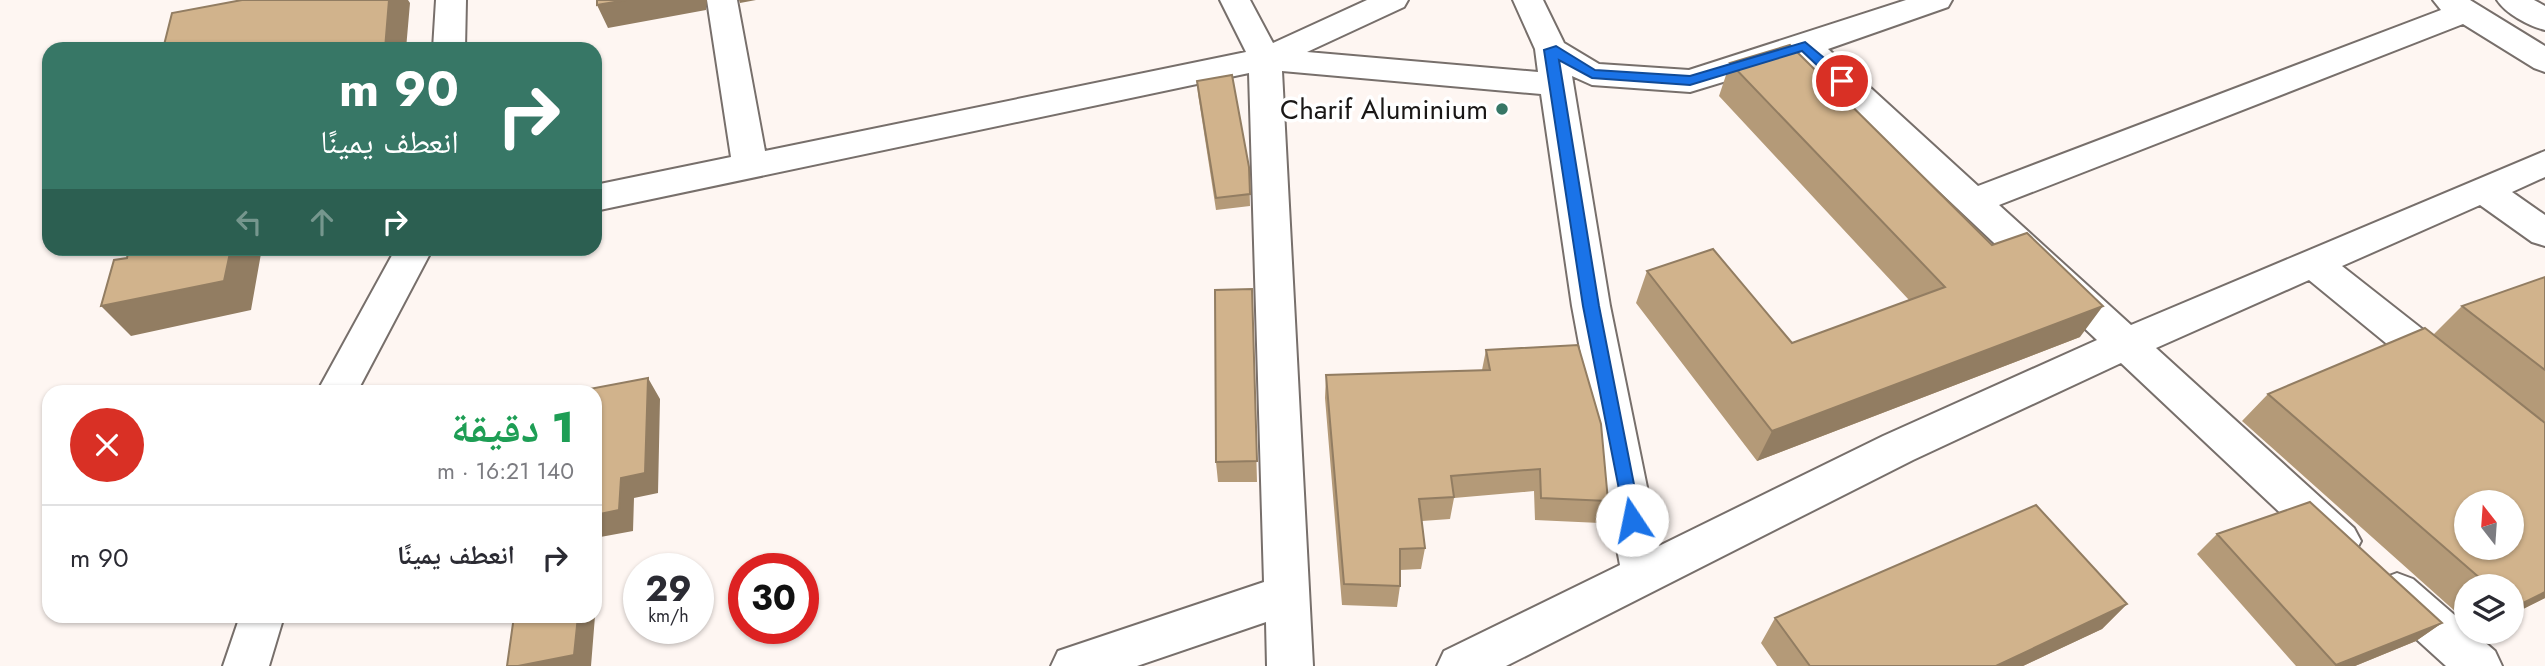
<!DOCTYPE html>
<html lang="ar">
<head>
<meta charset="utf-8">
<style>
	:root { --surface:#fff; --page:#f2f2f3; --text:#2b2b33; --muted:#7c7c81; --line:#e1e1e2 }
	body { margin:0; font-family:Jost,"Noto Naskh Arabic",sans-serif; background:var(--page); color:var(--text); direction:rtl; height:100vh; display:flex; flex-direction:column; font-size:26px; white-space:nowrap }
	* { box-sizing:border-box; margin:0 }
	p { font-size:23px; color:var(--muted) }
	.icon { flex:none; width:38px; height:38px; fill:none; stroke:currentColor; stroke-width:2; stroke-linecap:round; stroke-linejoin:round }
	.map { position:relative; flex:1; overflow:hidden; direction:ltr }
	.panel { position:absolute; left:42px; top:385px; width:560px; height:238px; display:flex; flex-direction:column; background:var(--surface); border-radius:21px; box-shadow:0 2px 5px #0004; direction:rtl }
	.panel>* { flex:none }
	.guide { position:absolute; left:42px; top:42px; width:560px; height:214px; border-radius:21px; box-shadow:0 2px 5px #0004; direction:rtl; background:#377766; color:#fff; overflow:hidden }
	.needle { width:46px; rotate:343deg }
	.tools { position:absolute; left:2454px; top:490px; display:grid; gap:14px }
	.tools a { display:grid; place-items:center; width:70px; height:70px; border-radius:50%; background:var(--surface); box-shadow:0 2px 5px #0004; font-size:35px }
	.speed { position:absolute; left:623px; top:553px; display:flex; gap:14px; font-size:35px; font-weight:700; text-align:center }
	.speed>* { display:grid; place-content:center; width:91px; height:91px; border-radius:50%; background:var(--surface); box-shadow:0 2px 5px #0004; line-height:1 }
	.speed small { font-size:18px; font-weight:400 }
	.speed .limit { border:10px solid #d22; background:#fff; color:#111 }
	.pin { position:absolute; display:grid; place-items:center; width:60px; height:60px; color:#fff; margin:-30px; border:4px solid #fff; border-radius:50%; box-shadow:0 2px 7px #0007 }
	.me { position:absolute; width:77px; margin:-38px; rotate:349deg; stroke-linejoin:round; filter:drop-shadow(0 0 5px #0008) }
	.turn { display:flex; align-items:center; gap:24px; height:147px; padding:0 28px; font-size:32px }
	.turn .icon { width:91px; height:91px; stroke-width:2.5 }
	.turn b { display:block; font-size:49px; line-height:60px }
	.lanes { display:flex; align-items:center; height:66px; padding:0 28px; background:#0003; justify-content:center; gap:35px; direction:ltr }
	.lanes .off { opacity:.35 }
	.round { display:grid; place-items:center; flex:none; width:74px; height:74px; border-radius:37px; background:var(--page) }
	.headline { display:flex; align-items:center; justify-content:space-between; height:119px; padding:0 28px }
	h1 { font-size:42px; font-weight:800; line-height:52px; color:#1e9e55 }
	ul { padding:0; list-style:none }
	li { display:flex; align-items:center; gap:21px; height:105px; padding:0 28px; border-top:2px solid var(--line) }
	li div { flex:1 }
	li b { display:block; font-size:26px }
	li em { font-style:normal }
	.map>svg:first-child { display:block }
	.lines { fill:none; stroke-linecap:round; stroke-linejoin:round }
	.street-casing { stroke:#776f6b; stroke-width:4 }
	.street { fill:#fff; fill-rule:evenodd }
	.wall { fill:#b49a78 }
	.shaded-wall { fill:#927d62 }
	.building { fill:#d1b38c; stroke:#927d62; stroke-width:2; fill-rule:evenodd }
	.route { fill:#1a73e8; stroke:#114b97; stroke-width:2 }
	.poi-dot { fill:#377766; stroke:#fff; stroke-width:2.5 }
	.labels { text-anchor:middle; stroke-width:7; stroke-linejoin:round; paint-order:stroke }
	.poi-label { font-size:28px; fill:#1a1716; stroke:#fff; text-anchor:end }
</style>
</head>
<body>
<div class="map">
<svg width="2545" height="666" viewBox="0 0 2545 666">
	<rect width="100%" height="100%" fill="#fef6f2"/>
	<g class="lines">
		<g class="street-casing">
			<path id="street" d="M436,0H466L465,49H433Z
				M707,0H737L765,151L1246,52L1220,0H1250L1273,43L1367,0H1408L1404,7L1307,52L1538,72L1535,49L1513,0H1543L1564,43L1599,64L1689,70L1906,0H1952L1948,7L1828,49L1978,186L2441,10L2433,0H2470L2545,46V72L2534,68L2463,24L1999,205L2131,325L2545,151V177L2512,192L2545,215V246L2532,242L2480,205L2342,266L2459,358L2465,369L2459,380L2445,385L2431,380L2309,280L2156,348L2354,528L2361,541L2354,554L2339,560L2324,554L2121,363L1913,460L1506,666H1437L1444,651L1620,565L1572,306L1541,94L1282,71L1313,666H1267L1266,622L1137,666H1051L1058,651L1264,582L1249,73L595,211V185L731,157ZM1799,59L2097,340L1883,436L1659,546L1610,306L1572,76L1592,85L1690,92Z
				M2497,0H2534L2545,6V30C2529,26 2506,14 2497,0Z
				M396,248H433L357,392H317Z
				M2397,573L2413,579L2466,625V632H2473L2495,651L2502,666H2446L2381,607L2375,593L2381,579Z
				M240,616H284L269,666H223Z"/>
		</g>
		<use href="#street" class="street"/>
	</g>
	<path class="wall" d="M1730,63L2080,337L1757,461L1636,303L1647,271L1792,343L1909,300L1719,96Z
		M1197,81L1249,167L1250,206L1216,210L1198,94Z
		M2545,277V423L2484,374L2545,423V598L2511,615V586H2466V621L2242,421L2268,394L2434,334L2462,306Z
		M1252,289L1257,482H1218L1216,462Z
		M1486,350L1608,501L1600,523L1535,520L1534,491L1454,498L1450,519L1422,521L1425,548L1421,569L1400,570V586L1397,607L1342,605L1325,398L1326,375L1482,370Z
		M2217,534L2442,623L2416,641L2355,666H2296L2197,554Z
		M2127,604L2102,629L2023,666H1777L1761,643L1775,618Z"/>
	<path class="shaded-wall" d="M389,0H408L410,3L406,49H385Z
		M626,0H707L706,10L608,28L597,5Z
		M739,0H756L740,3Z
		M231,248H262L251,310L131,336L101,306Z
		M2103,306L2080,337L1757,461L1772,431Z
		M648,378L660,399L658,493L634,498L633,531L595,538V515L621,478Z
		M2545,592V598L2511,615V609Z
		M2127,604L2102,629L2023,666H1996Z
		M578,616H595L591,666H518Z
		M2442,623L2416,641L2355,666H2335Z"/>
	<path class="building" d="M242,0H389L385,49H163L172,13Z
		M597,0H626L597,5Z
		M1790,45L1992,245L2027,233L2103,306L1772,431L1647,271L1713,249L1792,343L1945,287L1730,63Z
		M1232,75L1249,167L1250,194L1216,198L1197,81Z
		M129,248H231L224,281L101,306L114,260L127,258Z
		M2545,277V370L2462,306Z
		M1252,289L1257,461L1216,462L1215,290Z
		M2425,328L2545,423V592L2513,608L2511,607V586H2489L2268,394ZM2466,502H2511V548H2466Z
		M1578,345L1601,424L1608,501L1541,498L1540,469L1451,476L1454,497L1419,499L1425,548L1400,549V586L1344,584L1326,375L1490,370L1486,350Z
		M648,378L645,473L621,478L619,510L595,515V392H584V390Z
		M2310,502L2442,623L2336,665L2217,534Z
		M2036,505L2127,604L1996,666H1810L1775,618Z
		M514,616H578L574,655L518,666H507Z"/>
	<path class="route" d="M1805,42L1847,77V84H1837L1802,51L1690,85L1592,78L1559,60L1599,306L1641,520L1632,527L1626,525L1583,306L1544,50L1556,46L1595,70L1690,76Z"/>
	<circle class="poi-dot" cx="1502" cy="109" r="7"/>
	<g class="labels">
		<g class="poi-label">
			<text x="1488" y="119">Charif Aluminium</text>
		</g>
	</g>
</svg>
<div class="tools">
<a><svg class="needle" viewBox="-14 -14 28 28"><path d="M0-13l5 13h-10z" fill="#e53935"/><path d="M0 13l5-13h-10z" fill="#7c7c81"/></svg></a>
<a><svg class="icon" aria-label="layers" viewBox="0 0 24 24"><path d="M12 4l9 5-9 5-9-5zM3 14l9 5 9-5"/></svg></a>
</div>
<div class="speed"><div>29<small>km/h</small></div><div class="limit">30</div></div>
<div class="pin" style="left:1842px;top:81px;background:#d93025"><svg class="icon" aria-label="arrive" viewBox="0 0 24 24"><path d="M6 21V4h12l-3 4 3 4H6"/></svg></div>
<svg class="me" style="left:1632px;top:520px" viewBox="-20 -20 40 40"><circle r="19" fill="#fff"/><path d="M0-13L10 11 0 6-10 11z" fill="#1a73e8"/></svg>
<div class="guide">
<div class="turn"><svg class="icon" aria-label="right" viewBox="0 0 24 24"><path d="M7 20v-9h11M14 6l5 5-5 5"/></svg><div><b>90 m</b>انعطف يمينًا</div></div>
<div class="lanes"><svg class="icon off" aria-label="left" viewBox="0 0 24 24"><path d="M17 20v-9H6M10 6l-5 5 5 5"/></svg><svg class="icon off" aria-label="ahead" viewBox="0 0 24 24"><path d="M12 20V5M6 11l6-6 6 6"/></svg><svg class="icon" aria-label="right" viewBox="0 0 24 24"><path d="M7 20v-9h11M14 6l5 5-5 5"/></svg></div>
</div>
<section class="panel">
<div class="headline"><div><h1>1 دقيقة</h1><p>140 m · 16:21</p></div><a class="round" style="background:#d93025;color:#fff"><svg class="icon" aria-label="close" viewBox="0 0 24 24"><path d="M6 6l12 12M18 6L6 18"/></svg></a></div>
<ul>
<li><svg class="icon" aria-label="right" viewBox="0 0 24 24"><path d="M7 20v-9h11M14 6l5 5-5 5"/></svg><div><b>انعطف يمينًا</b></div><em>90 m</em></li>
</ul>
</section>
</div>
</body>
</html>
